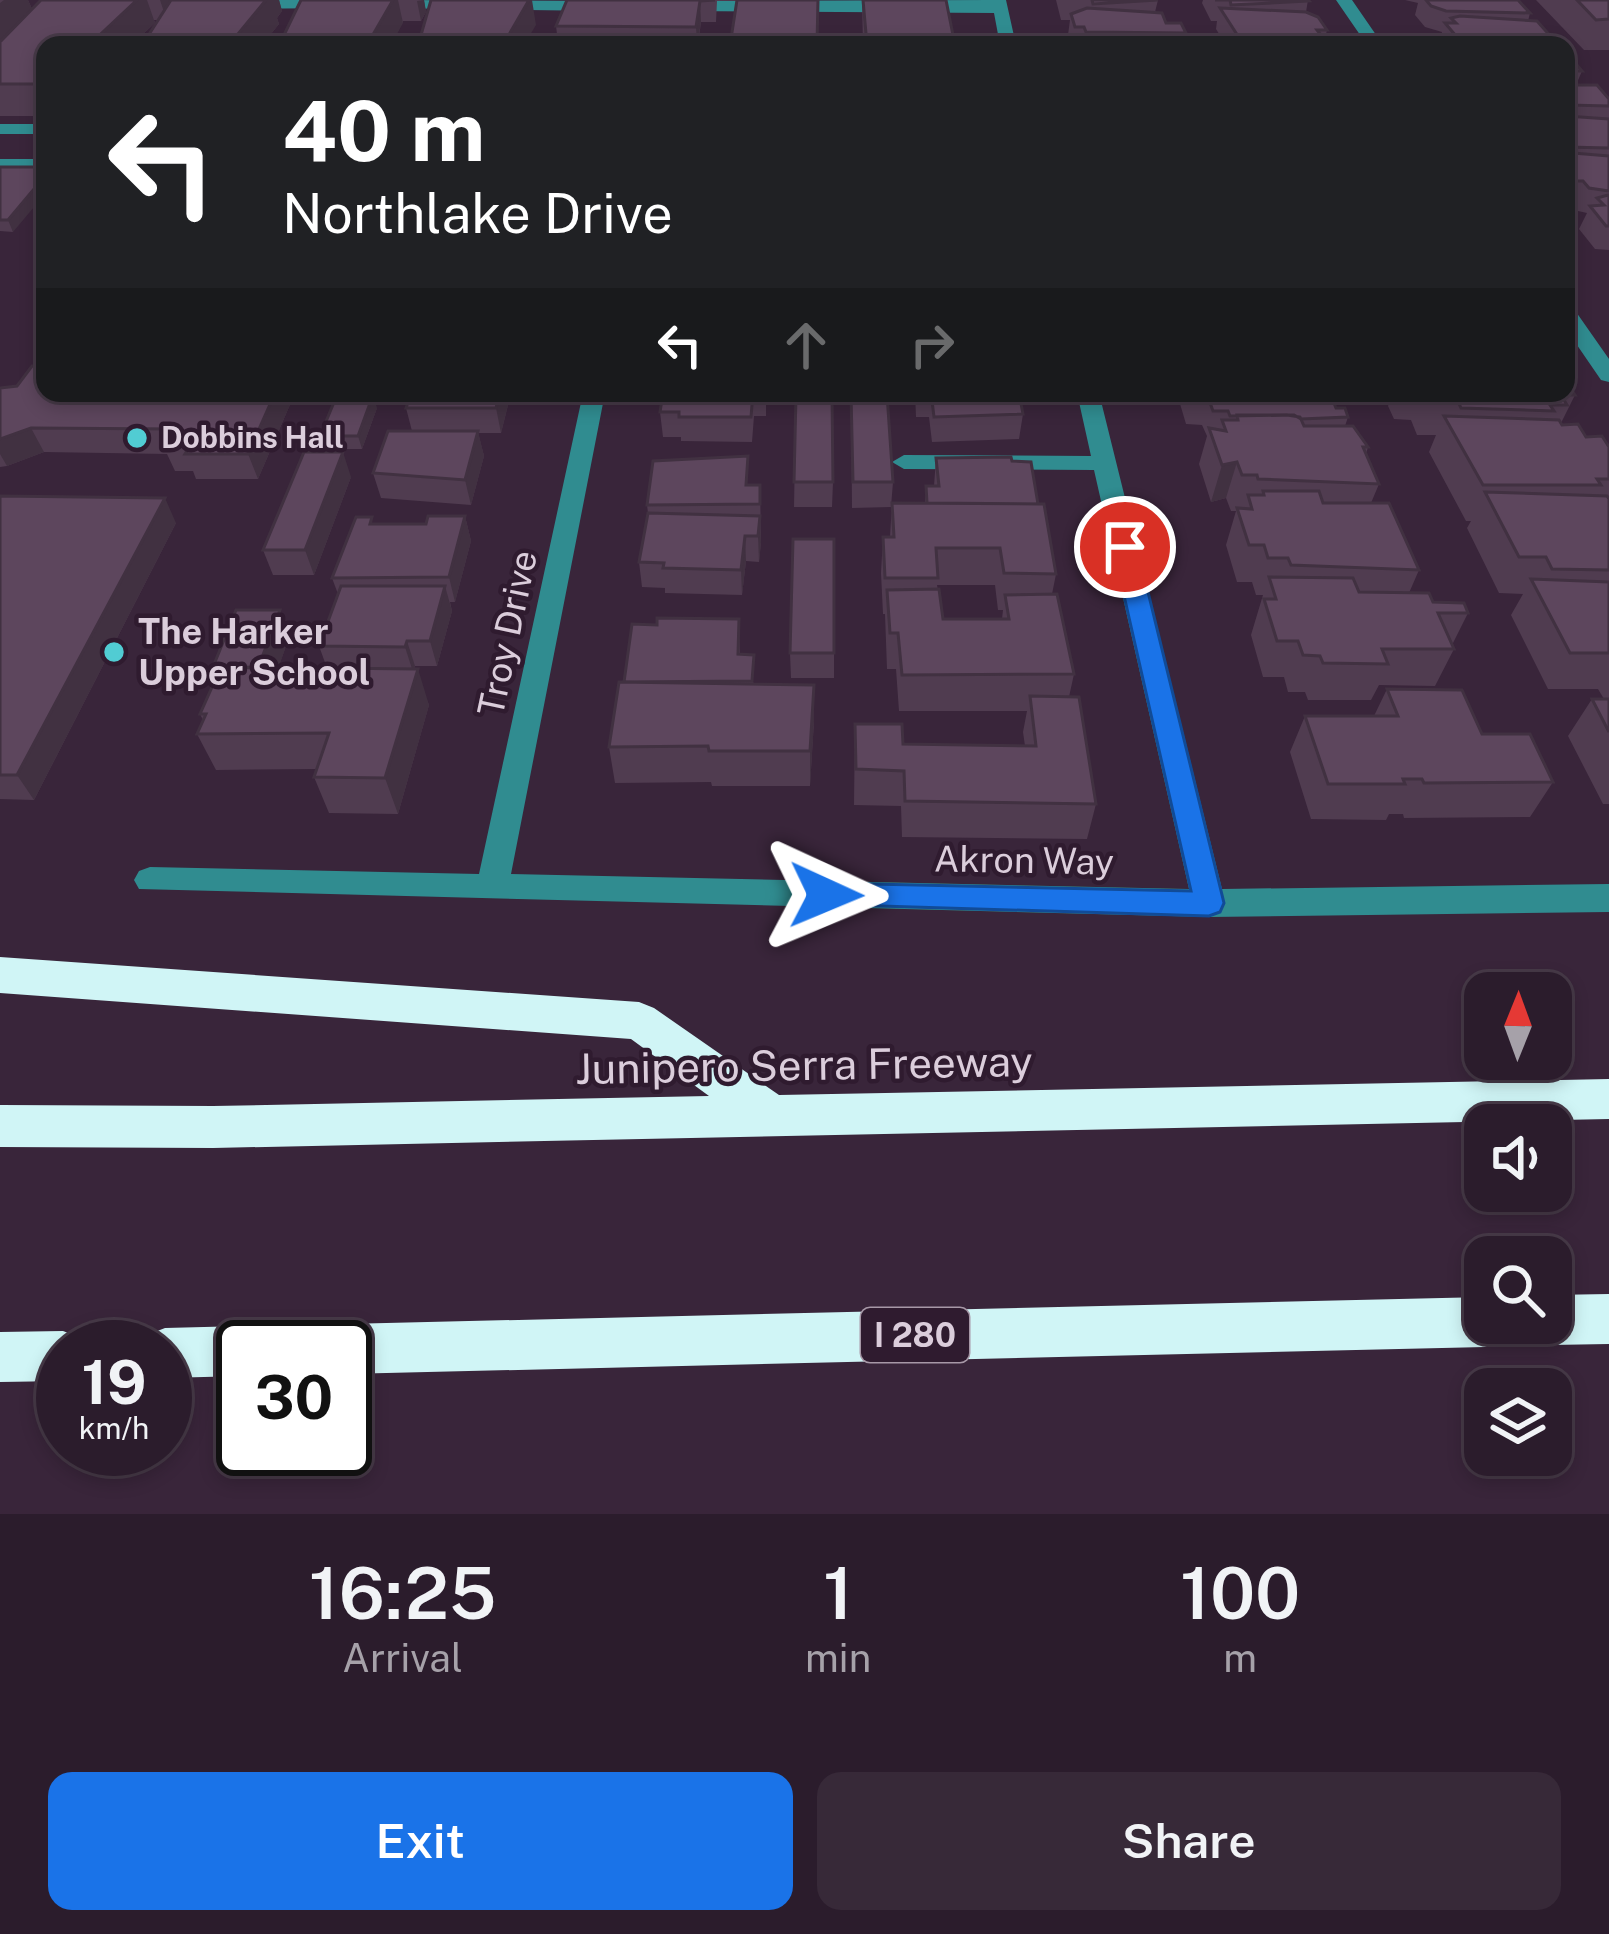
<!DOCTYPE html>
<html lang="en">
<head>
<meta charset="utf-8">
<style>
	:root { --surface:#2b1c2c; --page:#372938; --text:#f1f3f6; --muted:#a6a1a9; --line:#473a48; --accent:#1a73e8 }
	body { margin:0; font-family:"Public Sans",sans-serif; background:var(--page); color:var(--text); height:100vh; display:flex; flex-direction:column; font-size:45px; white-space:nowrap }
	* { box-sizing:border-box; margin:0 }
	p { font-size:39px; color:var(--muted) }
	.icon { flex:none; width:66px; height:66px; fill:none; stroke:currentColor; stroke-width:2; stroke-linecap:round; stroke-linejoin:round }
	.map { position:relative; height:1514px; overflow:hidden }
	.details { display:flex; flex-direction:column; background:var(--surface); flex:1 }
	.details>* { flex:none }
	.hud { position:absolute; left:36px; top:36px; width:1539px; height:366px; border-radius:24px; box-shadow:0 6px 18px #0003,0 0 0 3px var(--line); background:#202124; color:#fff; overflow:hidden }
	.needle { width:78px; rotate:1deg }
	.buttons { position:absolute; left:1464px; top:972px; display:grid; gap:24px }
	.buttons a { display:grid; place-items:center; width:108px; height:108px; border-radius:24px; background:var(--surface); box-shadow:0 6px 18px #0003,0 0 0 3px var(--line); font-size:60px }
	.speed { position:absolute; left:36px; top:1320px; display:flex; gap:24px; font-size:60px; font-weight:700; text-align:center }
	.speed>* { display:grid; place-content:center; width:156px; height:156px; border-radius:50%; background:var(--surface); box-shadow:0 6px 18px #0003,0 0 0 3px var(--line); line-height:1 }
	.speed small { font-size:30px; font-weight:400 }
	.speed .limit { border:6px solid #111; border-radius:18px; background:#fff; color:#111 }
	.pin { position:absolute; display:grid; place-items:center; width:102px; height:102px; color:#fff; margin:-51px; border:6px solid #fff; border-radius:50%; box-shadow:0 3px 12px #0007 }
	.me { position:absolute; width:132px; margin:-66px; rotate:91deg; stroke-linejoin:round; filter:drop-shadow(0 0 9px #0008) }
	.turn { display:flex; align-items:center; gap:42px; height:252px; padding:0 48px; font-size:54px }
	.turn .icon { width:156px; height:156px; stroke-width:2.5 }
	.turn b { display:block; font-size:84px; line-height:102px }
	.lanes { display:flex; align-items:center; height:114px; padding:0 48px; background:#0003; justify-content:center; gap:60px; direction:ltr }
	.lanes .off { opacity:.35 }
	.eta { display:flex; justify-content:space-evenly; align-items:center; height:204px; text-align:center }
	.eta b { font-size:72px; font-weight:600; line-height:84px }
	.button { display:flex; gap:24px; margin-top:auto; padding:24px 48px }
	.button a { flex:1; height:138px; border-radius:24px; background:var(--accent); color:#fff; font-size:48px; font-weight:600; line-height:138px; text-align:center }
	.button a+a { background:var(--page); color:var(--text) }
	.map>svg:first-child { display:block }
	.lines { fill:none; stroke-linecap:round; stroke-linejoin:round }
	.minor { fill:#308c90; fill-rule:evenodd }
	.highway { fill:#d0f5f6; fill-rule:evenodd }
	.wall { fill:#503c50; fill-rule:evenodd }
	.shaded-wall { fill:#413141 }
	.building { fill:#5d465d; stroke:#413141; stroke-width:3 }
	.route { fill:#1a73e8; stroke:#114b97; stroke-width:3 }
	.poi-dot { fill:#51ccd3; stroke:#2f1b2f; stroke-width:4.5 }
	.labels { text-anchor:middle; stroke-width:9; stroke-linejoin:round; paint-order:stroke }
	.far-poi-label { font-size:30px; font-weight:bold; fill:#dbcddb; stroke:#2f1b2f; text-anchor:start }
	.shield { fill:#2f1b2f; stroke:#a798a7; stroke-width:3 }
	.shield-label { font-size:33px; font-weight:bold; fill:#dbcddb }
	.poi-label { font-size:36px; font-weight:bold; fill:#dbcddb; stroke:#2f1b2f; text-anchor:start }
	.street-label { font-size:36px; fill:#dbcddb; stroke:#2f1b2f }
	.near-street-label { font-size:42px; fill:#dbcddb; stroke:#2f1b2f }
</style>
</head>
<body>
<div class="map">
<svg width="1609" height="1514" viewBox="0 0 1609 1514">
	<rect width="100%" height="100%" fill="#39253a"/>
	<g class="lines">
		<path class="minor" d="M335,0L343,5L340,8L239,9L231,4L237,0Z
			M383,0L605,1L613,6L605,11L378,8L375,5Z
			M992,0H1006L1016,45H1000L994,13L677,11L669,6L677,1Z
			M1336,0H1352L1383,45H1367Z
			M0,124H45V134H0Z
			M0,159H45V169H0Z
			M1566,308L1574,309L1609,359V382L1601,380L1566,329Z
			M583,393H605L511,874L1189,889L1094,470L904,469L892,462L904,455L1091,456L1077,393H1099L1222,889L1609,884V912L1209,917L139,889L134,880L139,871L150,867L479,874Z"/>
		<path class="highway" d="M0,957L639,1002L654,1008L779,1095L1609,1079V1119L213,1148L0,1147V1105L213,1106L709,1096L631,1039L0,993Z
			M1609,1294V1344L1551,1345L1534,1337L1528,1323H1551V1295Z
			M1485,1297V1323H1509L1502,1339L1485,1347L345,1374V1347H321L327,1331L345,1324Z
			M243,1326L261,1333L266,1347H243V1376L165,1378V1347H142L147,1335L165,1328Z
			M63,1331L81,1338L84,1347H63V1381L0,1382V1332Z"/>
	</g>
	<path class="wall" d="M0,0H28L32,9L41,0H279L282,11L277,18L279,24L262,45H139L146,39L158,20H154L155,23L131,45H45V116H0Z
		M301,0H424L426,12L421,21H403V23L282,39Z
		M567,0H818L717,1L716,22H701L698,45H548L558,42L556,26Z
		M862,0H946L955,45H863Z
		M1056,0H1158L1155,12L1166,23L1186,33L1183,45H1071L1068,35L1070,20H1061Z
		M1203,0H1308L1306,12L1327,30L1324,42L1327,45H1226L1216,29L1217,21H1211L1202,3Z
		M1405,0H1518L1530,13L1528,21L1553,39L1551,45H1439L1442,32L1425,27L1415,15L1418,3Z
		M1536,0H1609V50H1584Z
		M1566,52L1582,71L1576,85L1609,99V250L1595,249L1579,229L1587,213L1578,211L1573,204H1566Z
		M0,167L13,232L0,231Z
		M17,386L45,393H295L258,479H196L193,471H175L167,454L44,452L7,466L0,467V388Z
		M511,393L501,433H478L484,456L471,505L381,498L373,473L412,431L406,408Z
		M753,393H766V416H754L752,442L681,441V437H663L660,412Z
		M915,393H1019L1023,414L1019,439L932,442L929,417H916Z
		M1179,393H1330L1336,408L1348,417L1345,426L1368,447L1366,454L1379,484L1371,503L1419,570L1409,593L1468,613L1452,645L1454,649L1435,686L1379,685L1371,700H1308L1305,692H1288L1284,677H1263L1251,635L1263,595H1256L1252,582H1237L1226,545L1236,511H1231L1226,498L1211,502L1199,464L1207,436L1202,425L1186,424L1178,397Z
		M1393,393H1566L1575,395L1561,423L1562,425L1609,447V804H1603L1568,736L1592,699H1604L1598,689H1548L1511,615L1523,594L1499,593L1467,528L1471,521H1466L1429,452L1436,435H1417L1411,420L1394,419L1388,406Z
		M796,394L833,482L832,507H794Z
		M851,394L893,482L891,507L852,508Z
		M377,408L362,449H324L320,436Z
		M936,458L1012,461L1038,504L1056,574L1052,594L1074,674L1069,697L1096,804L1087,839L902,837L901,806L854,805L855,724L903,744L1025,746L1023,732L1027,711H899L896,669H887L885,614H883L881,573L883,537H890L892,503H925L926,486H934ZM937,585H995L998,610H1003L1002,619H943Z
		M351,477L314,575H273L263,550Z
		M749,485H760L761,542L759,562L746,561L742,595L665,593V588L642,587L639,562L648,513L647,505Z
		M0,496L176,523L34,800L0,799Z
		M465,516L471,541L455,602H450L452,611L437,666H415L414,669L429,705L398,814L329,813L314,777L317,769L216,770L197,734L203,720L200,714L215,680L211,672L280,610L290,635L278,668H327L319,646L338,594L332,578L374,524H426Z
		M739,619L740,654L754,684L814,721L810,786H712L711,782L615,783L609,747L624,682L657,625Z
		M790,653H834V678H791Z
		M1387,689L1482,734L1553,782L1530,817L1404,818L1403,814H1389L1386,820L1311,819L1290,752L1305,716H1374Z"/>
	<path class="shaded-wall" d="M4,0H28L33,11L0,44V3Z
		M137,0H147L155,23L131,45H89Z
		M160,0H171L167,21Z
		M266,0H279L282,11L277,18L279,24L262,45H229Z
		M393,0H398L403,23L391,45H367Z
		M424,0L426,12L421,21L417,1Z
		M526,0H532L536,25L524,45H503Z
		M700,1L701,22L697,45L696,27Z
		M45,176V194L13,232L8,220Z
		M275,393H295L258,479L248,454Z
		M500,393H511L501,433L496,408Z
		M373,395L377,408L362,449L358,436Z
		M31,428L44,452L7,466L0,454V439Z
		M478,431L484,456L471,505L465,480Z
		M343,452L351,477L314,575L305,550Z
		M1237,462L1226,498L1211,502L1222,465Z
		M165,498L176,523L34,800L17,775Z
		M465,516L471,541L455,602L449,577Z
		M760,516L761,542L759,562L758,536Z
		M745,536L746,561L742,595L741,570Z
		M445,586L452,611L437,666L430,641Z
		M280,610L290,635L268,697L257,672Z
		M407,641L415,666L413,672L405,647Z
		M418,669L429,705L398,814L385,778Z
		M814,685V721L810,786V751Z"/>
	<path class="building" d="M41,0H137L89,45H45V84H0V42Z
		M171,0H266L229,45H139L146,39Z
		M301,0H393L367,45H276L282,39Z
		M431,0H529L503,45H413L421,35Z
		M567,0H715L700,1L696,27L556,26Z
		M737,0H818L817,45H730Z
		M863,0H946L955,45H867Z
		M1092,0H1158L1093,4Z
		M1215,0H1308L1309,1L1231,5L1230,0Z
		M1426,0H1518L1530,13L1446,11L1431,6Z
		M1577,0H1609V19L1596,20Z
		M1087,8L1162,13L1166,23H1181L1186,33L1086,32L1084,27H1075L1071,14Z
		M1220,8L1306,12L1318,17L1327,30H1317L1321,35L1310,37L1238,36Z
		M1460,16L1537,21L1553,39H1533L1536,42L1471,41L1456,36L1445,23H1456L1451,18Z
		M1098,39L1175,44L1176,45H1090L1089,41Z
		M1237,40H1267L1270,45H1240Z
		M1278,40H1311L1325,42L1327,45H1281Z
		M550,42L689,43V45H548Z
		M1566,52L1582,71H1566Z
		M1566,85H1597L1609,99V106L1570,105L1575,111H1566Z
		M1566,116L1609,119V148L1566,147Z
		M1573,153L1609,156V191L1589,188L1583,181H1570L1566,176V162L1568,163L1566,155Z
		M0,167H45V176L8,220H0Z
		M1608,195H1609V226H1606L1590,206L1604,205L1597,198Z
		M32,366H45V393H275L248,454H185L190,446H164L173,429L31,428L0,439V388L17,386Z
		M1566,381L1575,395H1561L1567,405H1550L1554,411L1461,408L1457,399H1432L1430,393H1566Z
		M411,393H500L496,408H406Z
		M663,393H753L751,417H679V412H660Z
		M931,393H1019L1023,414L934,417Z
		M1190,393H1330L1336,408H1345L1348,417L1301,419L1294,415L1230,416L1228,411H1213L1209,400H1192Z
		M796,394H832L833,482H794Z
		M851,394H887L893,482H853Z
		M337,395H373L358,436H320Z
		M1237,415H1287L1300,417L1304,426H1353L1368,447H1363L1379,484L1258,479L1257,475H1242L1237,462L1222,465L1209,428L1226,431L1222,420H1238Z
		M1444,416L1559,420L1562,425L1578,424L1586,437L1602,436L1609,447V479H1597L1601,485H1483Z
		M388,431H478L465,480L373,473Z
		M304,452H343L305,550H263Z
		M748,456L746,485H760V504L647,505L653,461Z
		M1011,457L1012,461L1031,462L1038,504L927,503L926,486H939L936,458Z
		M1263,491H1319L1323,503H1389L1419,570L1291,565L1288,558H1268L1264,545H1249L1237,508L1252,509L1248,495H1264Z
		M1485,492L1607,496L1609,499V570L1552,569L1546,557H1519Z
		M0,496L165,498L17,775H0Z
		M892,503L1044,504L1056,574L1004,573L1000,548H936L938,578H885L883,537H894Z
		M648,513L760,516L758,536H745L741,570L663,568L664,563L639,562Z
		M428,516H465L449,577L332,578L356,517H372L370,524H426Z
		M793,539H834V653H790Z
		M1269,577L1353,578L1359,592L1429,593L1433,602L1464,603L1468,613H1438L1454,649H1382L1388,664L1323,663L1320,656L1303,655L1298,641H1277L1264,599H1276Z
		M1531,579L1609,582V653H1570Z
		M341,586H445L430,641H407L405,647L319,646Z
		M939,589L943,619H1009L1005,595L1057,594L1074,674L902,675L898,633H890L887,590Z
		M236,610H280L258,668L221,667L218,672H211Z
		M657,618L739,619L738,654L754,655L752,681L624,682L632,624L657,625Z
		M221,667L418,669L385,778L314,777L329,733L197,734L206,714H200Z
		M619,682L814,685L810,751H709L708,746L609,747Z
		M1387,689L1462,690L1482,734H1530L1553,782L1424,783L1422,779H1403L1405,784H1328L1305,716H1398Z
		M1030,696L1079,697L1096,804L905,801L904,771L856,769L855,724H902L903,744L1036,746Z
		M1592,699H1609V732Z"/>
	<path class="route" d="M1125,539L1137,547L1224,903L1220,912L1209,916L816,904L812,895L816,887L826,883L1191,891L1113,547Z"/>
	<g class="poi-dot">
		<circle cx="137" cy="438" r="12"/>
		<circle cx="114" cy="652" r="12"/>
	</g>
	<g class="labels">
		<g class="far-poi-label">
			<text x="161" y="448">Dobbins Hall</text>
		</g>
		<rect class="shield" x="861" y="1308" width="108" height="54" rx="9"/>
		<g class="shield-label">
			<text x="915" y="1347">I 280</text>
		</g>
		<g class="poi-label">
			<text x="138" y="644">The Harker<tspan x="138" dy="41">Upper School</tspan></text>
		</g>
		<g class="street-label">
			<text transform="translate(507 633) rotate(-78)" y="13">Troy Drive</text>
			<text transform="translate(1024 860) rotate(1)" y="13">Akron Way</text>
		</g>
		<g class="near-street-label">
			<text transform="translate(804 1065) rotate(-1)" y="15">Junipero Serra Freeway</text>
		</g>
	</g>
</svg>
<div class="buttons">
<a><svg class="needle" viewBox="-14 -14 28 28"><path d="M0-13l5 13h-10z" fill="#e53935"/><path d="M0 13l5-13h-10z" fill="#a6a1a9"/></svg></a>
<a><svg class="icon" aria-label="sound" viewBox="0 0 24 24"><path d="M4 9h4l5-4v14l-5-4H4zM17 9q2 3 0 6"/></svg></a>
<a><svg class="icon" aria-label="search" viewBox="0 0 24 24"><circle cx="10" cy="10" r="6"/><path d="M15 15l6 6"/></svg></a>
<a><svg class="icon" aria-label="layers" viewBox="0 0 24 24"><path d="M12 4l9 5-9 5-9-5zM3 14l9 5 9-5"/></svg></a>
</div>
<div class="speed"><div>19<small>km/h</small></div><div class="limit">30</div></div>
<div class="pin" style="left:1125px;top:547px;background:#d93025"><svg class="icon" aria-label="arrive" viewBox="0 0 24 24"><path d="M6 21V4h12l-3 4 3 4H6"/></svg></div>
<svg class="me" style="left:826px;top:895px" viewBox="-20 -20 40 40"><path d="M0-17L14 15 0 8-14 15z" fill="#1a73e8" stroke="#fff" stroke-width="4"/></svg>
<div class="hud">
<div class="turn"><svg class="icon" aria-label="left" viewBox="0 0 24 24"><path d="M17 20v-9H6M10 6l-5 5 5 5"/></svg><div><b>40 m</b>Northlake Drive</div></div>
<div class="lanes"><svg class="icon" aria-label="left" viewBox="0 0 24 24"><path d="M17 20v-9H6M10 6l-5 5 5 5"/></svg><svg class="icon off" aria-label="ahead" viewBox="0 0 24 24"><path d="M12 20V5M6 11l6-6 6 6"/></svg><svg class="icon off" aria-label="right" viewBox="0 0 24 24"><path d="M7 20v-9h11M14 6l5 5-5 5"/></svg></div>
</div>
</div>
<section class="details">
<div class="eta">
<div><b>16:25</b><p>Arrival</p></div>
<div><b>1</b><p>min</p></div>
<div><b>100</b><p>m</p></div>
</div>
<div class="button"><a>Exit</a><a>Share</a></div>
</section>
</body>
</html>
